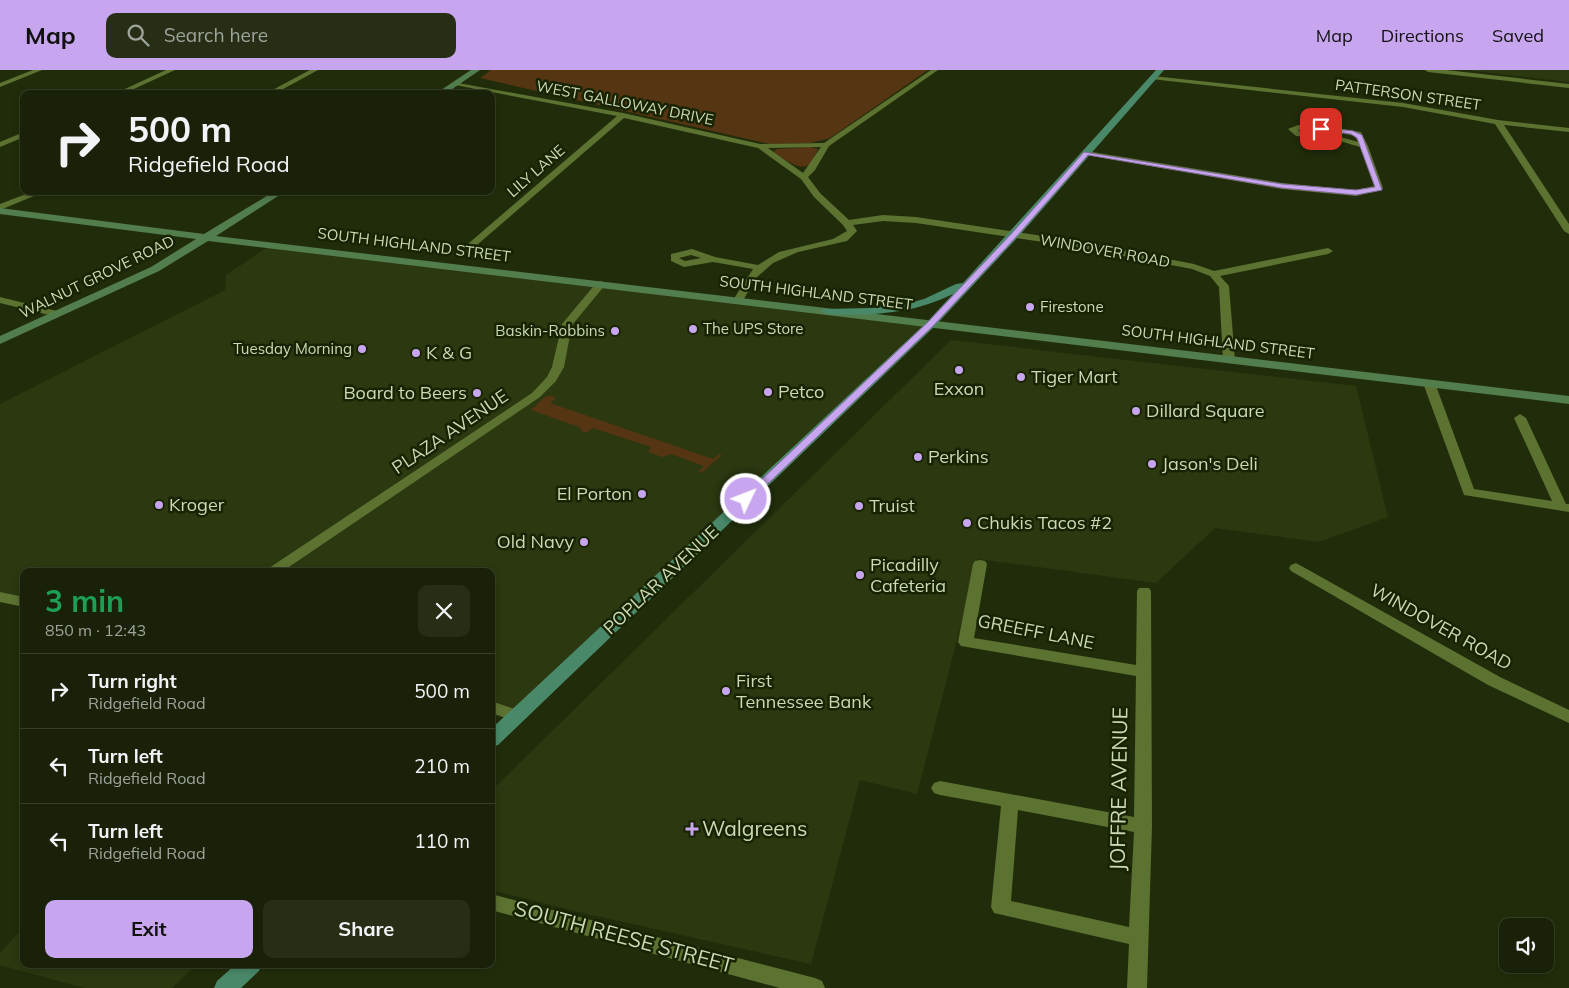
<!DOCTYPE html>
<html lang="en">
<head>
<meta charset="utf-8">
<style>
	:root { --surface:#192208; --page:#262f16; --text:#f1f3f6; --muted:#9fa49c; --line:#373f29; --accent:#c8a6ef }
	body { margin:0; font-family:Mulish,sans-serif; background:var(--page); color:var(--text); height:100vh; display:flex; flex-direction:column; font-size:19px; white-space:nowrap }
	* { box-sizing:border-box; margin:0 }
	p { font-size:16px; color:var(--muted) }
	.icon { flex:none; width:28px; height:28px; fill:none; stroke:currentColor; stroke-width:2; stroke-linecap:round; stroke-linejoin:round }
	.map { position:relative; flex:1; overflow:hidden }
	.side { position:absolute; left:20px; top:498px; width:475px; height:400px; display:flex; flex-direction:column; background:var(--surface); border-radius:10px; box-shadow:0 2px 8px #0003,0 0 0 1px var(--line) }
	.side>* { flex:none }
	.banner { position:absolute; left:20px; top:20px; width:475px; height:105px; border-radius:10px; box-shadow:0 2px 8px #0003,0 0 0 1px var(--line); background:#192208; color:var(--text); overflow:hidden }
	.controls { position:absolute; left:1499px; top:848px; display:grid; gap:10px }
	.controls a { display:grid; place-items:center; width:55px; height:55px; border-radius:10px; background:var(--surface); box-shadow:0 2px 8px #0003,0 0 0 1px var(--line); font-size:25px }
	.pin { position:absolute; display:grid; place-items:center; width:42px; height:42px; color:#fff; margin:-21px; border-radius:10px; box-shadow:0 2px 8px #0006 }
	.me { position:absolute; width:55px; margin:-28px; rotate:47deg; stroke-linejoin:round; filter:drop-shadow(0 0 4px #0008) }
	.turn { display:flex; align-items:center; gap:18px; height:105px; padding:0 25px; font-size:22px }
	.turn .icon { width:65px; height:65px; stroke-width:2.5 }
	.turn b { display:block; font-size:35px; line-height:42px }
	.round { display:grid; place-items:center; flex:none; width:52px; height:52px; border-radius:10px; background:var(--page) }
	.head { display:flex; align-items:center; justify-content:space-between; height:85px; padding:0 25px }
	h1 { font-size:30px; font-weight:700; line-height:38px; color:#1e9e55 }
	.action { display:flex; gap:10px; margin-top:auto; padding:10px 25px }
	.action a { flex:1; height:58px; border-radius:10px; background:var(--accent); color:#111; font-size:20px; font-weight:700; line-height:58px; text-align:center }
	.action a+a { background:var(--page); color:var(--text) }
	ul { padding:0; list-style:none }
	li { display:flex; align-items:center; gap:15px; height:75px; padding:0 25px; border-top:1px solid var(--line) }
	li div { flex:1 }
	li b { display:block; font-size:19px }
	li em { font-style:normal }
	header { display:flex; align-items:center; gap:30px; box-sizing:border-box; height:70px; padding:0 25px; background:var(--accent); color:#111 }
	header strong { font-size:24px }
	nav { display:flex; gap:28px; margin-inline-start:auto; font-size:18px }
	.search { width:350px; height:45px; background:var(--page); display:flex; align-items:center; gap:12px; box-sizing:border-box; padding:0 18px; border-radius:10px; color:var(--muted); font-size:19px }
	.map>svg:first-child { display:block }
	.built { fill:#2b3810 }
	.green { fill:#563612 }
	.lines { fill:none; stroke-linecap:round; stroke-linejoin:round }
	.minor { fill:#5c7231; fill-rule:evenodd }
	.secondary { fill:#527e4d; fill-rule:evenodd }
	.primary { fill:#498969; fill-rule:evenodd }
	.route { fill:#c8a6ef; stroke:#826c9b }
	.poi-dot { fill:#c8a6ef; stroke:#182301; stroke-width:2 }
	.labels { text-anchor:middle; stroke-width:5; stroke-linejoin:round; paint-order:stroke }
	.far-street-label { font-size:15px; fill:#cbd9b7; stroke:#182301 }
	.far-poi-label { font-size:15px; fill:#cbd9b7; stroke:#182301; text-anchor:start }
	.poi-label { font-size:18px; fill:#cbd9b7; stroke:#182301; text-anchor:start }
	.street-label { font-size:18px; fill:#cbd9b7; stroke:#182301 }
	.near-street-label { font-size:21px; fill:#cbd9b7; stroke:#182301 }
	.near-poi-label { font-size:21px; fill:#cbd9b7; stroke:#182301; text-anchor:start }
</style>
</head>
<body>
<header>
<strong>Map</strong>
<div class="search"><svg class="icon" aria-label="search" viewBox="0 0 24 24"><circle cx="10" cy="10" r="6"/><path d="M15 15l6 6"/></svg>Search here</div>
<nav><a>Map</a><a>Directions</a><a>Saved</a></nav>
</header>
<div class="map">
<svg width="1569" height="918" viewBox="0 0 1569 918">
	<rect width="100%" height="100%" fill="#212d0a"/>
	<path class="built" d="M1466,0H1569V12Z
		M271,175L931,254L517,646L491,637V501H24V532L0,527V334L225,220L226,205Z
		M951,270L1356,316L1388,447L1319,472L1215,458L1156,513L978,489L917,724L860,710L811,894L583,843L491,820V721Z
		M24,857V894H197L172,918H84L0,895V883Z"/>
	<path class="green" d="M491,0H928L830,68L810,73L769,74L480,8Z
		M810,77L818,79C816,84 813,90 810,94C801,103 781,87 773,82L777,79Z
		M551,326L556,328L550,333L713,389L719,384L722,385L701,403L698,402L704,396L671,384L662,387L648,382L651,377L593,358L587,362H583L579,357L531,340L545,327Z"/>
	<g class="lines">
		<path class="minor" d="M33,0H42L0,17V13Z
			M166,0H175L123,24H114Z
			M310,0H318L274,24H265Z
			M931,0H938L829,76L815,100L808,107L820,123L849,150L883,145L916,147L1070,170L1194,194L1214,201L1328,178L1333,181L1328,184L1220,206L1229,216L1235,290L1229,293L1223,290L1219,217L1210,206L1192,199L1070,176L916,153L883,151L853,155L857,161L847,171L798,182L773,193L757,207L742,232L738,233L733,230L753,199L713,192L684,197L671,191V184L692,179L715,187L758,195L779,182L833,169L847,161L843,155L814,127L801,109L758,78L624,48L470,181L467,182L462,179L617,46L455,15L453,14V12L623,43L760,74L824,73ZM821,77L803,103L768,78ZM691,185L701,188L685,191L679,188Z
			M1425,0H1446L1569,14V18L1428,2Z
			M1153,6L1403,33L1498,50L1569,58V62L1504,55L1569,154V164L1564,161L1495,54L1403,37L1151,9L1150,8Z
			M1298,55L1325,56L1361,62L1368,76L1383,118L1382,120L1356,126L1282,119L1086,85L1082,83L1086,81L1282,113L1356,120L1374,116L1360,77L1333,69L1296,66L1288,59ZM1298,60H1325L1355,66L1358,72L1334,65L1301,62Z
			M24,62V67L0,77V72Z
			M34,121H46L0,140V134Z
			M601,211L606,214L572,255L564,297L556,311L540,327L283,501H267L269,498L532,323L547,307L552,297L562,254L597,212Z
			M0,227L61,242L62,244L57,247L0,233Z
			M1429,310L1435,313L1474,419L1552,431L1514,348L1520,344L1526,348L1566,434H1569V442L1464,425L1423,313Z
			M980,490L985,491L987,494L974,568L1136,595L1137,521L1139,518H1149L1151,521L1152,756L1147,918H1127L1129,874L994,843L991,837L1001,736L940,725L934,723L931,718L934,713L940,711L1134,747L1136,606L961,576L958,572L973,494L975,491ZM1018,740L1134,762L1129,857L1011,831Z
			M1296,493L1500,607L1569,640V653L1488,615L1291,501L1289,498L1291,495Z
			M0,522L24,527V537L0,532Z
			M491,631L523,642L525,646L523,650L517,652L491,643Z
			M491,824L815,908L822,911L825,918H780L491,840Z"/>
		<path class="secondary" d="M471,0H480L445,24H435Z
			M275,121H286L216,166L1569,326V334L208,171L159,201L0,274V266L151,197L196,169L0,144V138L204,164Z"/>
		<path class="primary" d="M1156,0H1164L1018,167L935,256L498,675L491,677V659L927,252L953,224C913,244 871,246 827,244L821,241L823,239L872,238L906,234L924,229L956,214L963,213Z
			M236,894H262L259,901L241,918H214L217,911Z"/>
	</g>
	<path class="route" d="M1321,57L1353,61L1362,65L1382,120L1356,125L1282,118L1088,85L1017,166L934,255L750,431H742L741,429L928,252L1012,163L1084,82L1282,114L1356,120L1375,117L1357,68L1351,64L1319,60L1318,59Z"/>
	<g class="poi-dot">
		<circle cx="1030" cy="237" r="5"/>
		<circle cx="693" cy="259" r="5"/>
		<circle cx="615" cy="261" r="5"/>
		<circle cx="362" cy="279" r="5"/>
		<circle cx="416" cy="283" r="5"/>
		<circle cx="959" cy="300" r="5"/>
		<circle cx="1021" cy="307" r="5"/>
		<circle cx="768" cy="322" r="5"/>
		<circle cx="477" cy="323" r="5"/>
		<circle cx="1136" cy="341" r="5"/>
		<circle cx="918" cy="387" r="5"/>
		<circle cx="1152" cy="394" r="5"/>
		<circle cx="642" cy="424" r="5"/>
		<circle cx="159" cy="435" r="5"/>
		<circle cx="859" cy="436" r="5"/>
		<circle cx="967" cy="453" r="5"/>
		<circle cx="584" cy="472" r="5"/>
		<circle cx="860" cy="505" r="5"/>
		<circle cx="726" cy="621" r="5"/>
		<path d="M689.5 751.5h5v5h5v5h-5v5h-5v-5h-5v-5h5z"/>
	</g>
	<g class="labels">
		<g class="far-street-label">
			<text transform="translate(1408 25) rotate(8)" y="5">PATTERSON STREET</text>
			<text transform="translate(625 33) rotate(11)" y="5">WEST GALLOWAY DRIVE</text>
			<text transform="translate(536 101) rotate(-41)" y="5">LILY LANE</text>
			<text transform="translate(414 175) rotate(7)" y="5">SOUTH HIGHLAND STREET</text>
			<text transform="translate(1105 181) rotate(10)" y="5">WINDOVER ROAD</text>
			<text transform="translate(97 207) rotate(-26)" y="5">WALNUT GROVE ROAD</text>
			<text transform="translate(816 223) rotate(7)" y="5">SOUTH HIGHLAND STREET</text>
			<text transform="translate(1218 272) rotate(7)" y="5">SOUTH HIGHLAND STREET</text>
		</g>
		<g class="far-poi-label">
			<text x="1040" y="242">Firestone</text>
			<text x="703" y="264">The UPS Store</text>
			<text x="605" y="266" text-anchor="end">Baskin-Robbins</text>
			<text x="352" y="284" text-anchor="end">Tuesday Morning</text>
		</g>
		<g class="poi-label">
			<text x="426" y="289">K &amp; G</text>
			<text x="1031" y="313">Tiger Mart</text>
			<text x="959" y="325" text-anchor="middle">Exxon</text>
			<text x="778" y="328">Petco</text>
			<text x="467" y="329" text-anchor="end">Board to Beers</text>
			<text x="1146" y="347">Dillard Square</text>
			<text x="928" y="393">Perkins</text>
			<text x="1162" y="400">Jason's Deli</text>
			<text x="632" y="430" text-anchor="end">El Porton</text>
			<text x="169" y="441">Kroger</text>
			<text x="869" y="442">Truist</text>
			<text x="977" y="459">Chukis Tacos #2</text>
			<text x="574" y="478" text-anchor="end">Old Navy</text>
			<text x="870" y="501">Picadilly<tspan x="870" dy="21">Cafeteria</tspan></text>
			<text x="736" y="617">First<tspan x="736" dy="21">Tennessee Bank</tspan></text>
		</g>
		<g class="street-label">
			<text transform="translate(450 362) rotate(-34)" y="6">PLAZA AVENUE</text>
			<text transform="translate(661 510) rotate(-43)" y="6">POPLAR AVENUE</text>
			<text transform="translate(1441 557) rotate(29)" y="6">WINDOVER ROAD</text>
			<text transform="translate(1036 562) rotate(11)" y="6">GREEFF LANE</text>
		</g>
		<g class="near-street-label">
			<text transform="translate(1119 719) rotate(-89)" y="7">JOFFRE AVENUE</text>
			<text transform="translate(624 867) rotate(15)" y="7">SOUTH REESE STREET</text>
		</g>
		<g class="near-poi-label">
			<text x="702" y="766">Walgreens</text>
		</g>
	</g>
</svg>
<div class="controls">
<a><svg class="icon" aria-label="sound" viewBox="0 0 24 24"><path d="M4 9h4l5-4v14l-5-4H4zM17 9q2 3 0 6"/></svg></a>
</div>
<div class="pin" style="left:1321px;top:59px;background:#d93025"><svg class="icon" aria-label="arrive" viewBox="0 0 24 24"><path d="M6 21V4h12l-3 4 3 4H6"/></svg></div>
<svg class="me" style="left:746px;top:429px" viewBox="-20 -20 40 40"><circle r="17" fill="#c8a6ef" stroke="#fff" stroke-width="3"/><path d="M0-11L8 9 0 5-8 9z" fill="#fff"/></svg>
<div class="banner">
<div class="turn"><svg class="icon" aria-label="right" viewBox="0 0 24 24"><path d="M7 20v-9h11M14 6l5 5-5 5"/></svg><div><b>500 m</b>Ridgefield Road</div></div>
</div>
<section class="side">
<div class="head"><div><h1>3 min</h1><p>850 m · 12:43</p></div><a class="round"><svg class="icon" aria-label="close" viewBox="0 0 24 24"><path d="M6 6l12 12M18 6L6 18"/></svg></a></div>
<ul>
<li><svg class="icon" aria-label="right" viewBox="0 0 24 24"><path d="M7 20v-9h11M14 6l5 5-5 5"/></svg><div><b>Turn right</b><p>Ridgefield Road</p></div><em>500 m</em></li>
<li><svg class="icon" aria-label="left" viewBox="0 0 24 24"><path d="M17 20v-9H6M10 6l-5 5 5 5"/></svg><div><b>Turn left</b><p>Ridgefield Road</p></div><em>210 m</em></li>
<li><svg class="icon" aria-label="left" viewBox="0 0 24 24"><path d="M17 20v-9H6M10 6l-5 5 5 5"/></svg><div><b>Turn left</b><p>Ridgefield Road</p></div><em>110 m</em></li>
</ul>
<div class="action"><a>Exit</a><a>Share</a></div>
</section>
</div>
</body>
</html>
